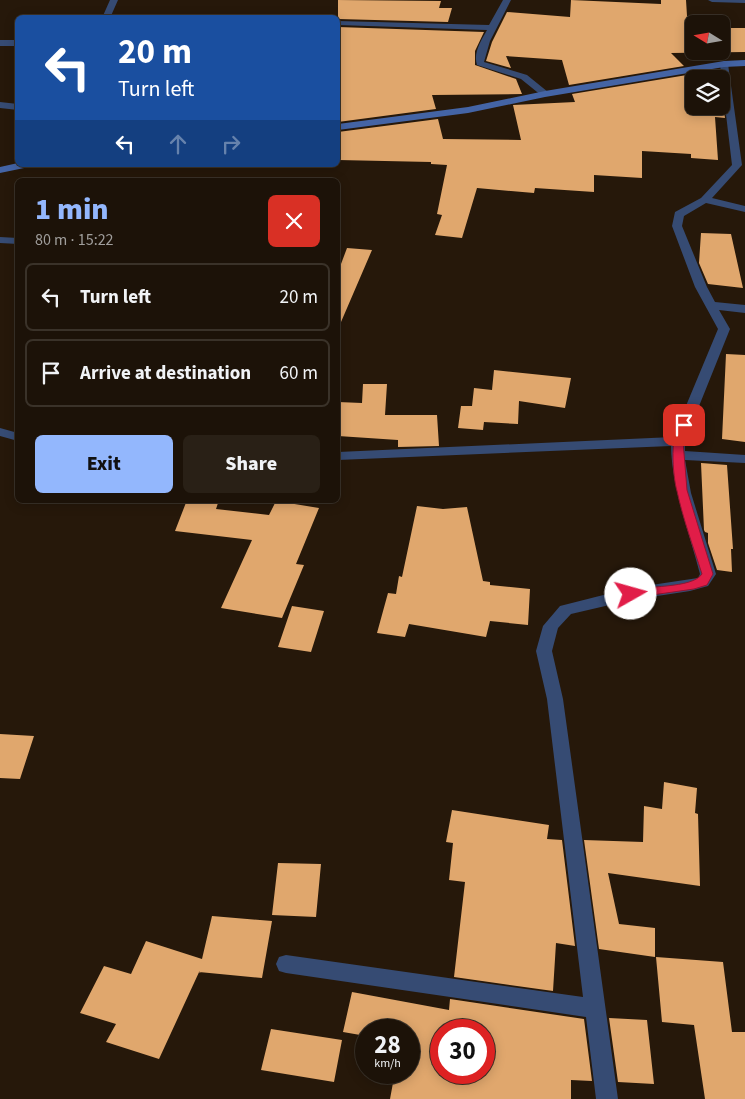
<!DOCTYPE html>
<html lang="en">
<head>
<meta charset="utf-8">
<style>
	:root { --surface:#1c1208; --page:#292016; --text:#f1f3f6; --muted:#a09e9c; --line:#3a3229; --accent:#93b7fd }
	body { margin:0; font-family:"Source Sans 3",sans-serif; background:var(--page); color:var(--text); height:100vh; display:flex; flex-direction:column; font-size:19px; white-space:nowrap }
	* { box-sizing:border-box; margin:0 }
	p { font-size:16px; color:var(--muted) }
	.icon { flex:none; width:28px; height:28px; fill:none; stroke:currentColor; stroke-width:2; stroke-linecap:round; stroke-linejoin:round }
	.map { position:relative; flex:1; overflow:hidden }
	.sheet { position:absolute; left:15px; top:178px; width:325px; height:325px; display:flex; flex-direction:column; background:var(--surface); border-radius:8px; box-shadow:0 2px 12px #0003,0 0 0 1px var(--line) }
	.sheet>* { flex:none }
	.banner { position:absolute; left:15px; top:15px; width:325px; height:152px; border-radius:8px; box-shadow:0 2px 12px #0003,0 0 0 1px var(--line); background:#1a4fa0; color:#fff; overflow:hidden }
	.needle { width:32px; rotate:281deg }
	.tools { position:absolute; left:685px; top:15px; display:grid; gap:10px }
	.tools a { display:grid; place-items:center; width:45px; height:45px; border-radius:8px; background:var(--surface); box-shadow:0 2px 12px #0003,0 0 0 1px var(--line); font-size:25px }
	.speed { position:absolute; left:355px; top:1019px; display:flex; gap:10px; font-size:25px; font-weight:700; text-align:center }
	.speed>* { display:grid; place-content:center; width:65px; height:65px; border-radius:50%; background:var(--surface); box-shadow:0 2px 12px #0003,0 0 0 1px var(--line); line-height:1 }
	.speed small { font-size:12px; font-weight:400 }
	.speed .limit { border:8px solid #d22; background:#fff; color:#111 }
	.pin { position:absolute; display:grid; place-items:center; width:42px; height:42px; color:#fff; margin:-21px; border-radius:10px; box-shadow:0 2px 8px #0006 }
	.me { position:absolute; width:55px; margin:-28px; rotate:83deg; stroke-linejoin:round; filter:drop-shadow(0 0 4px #0008) }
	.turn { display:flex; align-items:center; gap:18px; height:105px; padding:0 20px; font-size:22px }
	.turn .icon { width:65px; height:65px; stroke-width:2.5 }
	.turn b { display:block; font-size:35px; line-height:42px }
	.lanes { display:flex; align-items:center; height:48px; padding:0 20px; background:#0003; justify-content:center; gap:25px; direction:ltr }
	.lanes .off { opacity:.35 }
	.round { display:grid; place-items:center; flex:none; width:52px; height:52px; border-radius:8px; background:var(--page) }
	.head { display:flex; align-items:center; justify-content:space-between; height:85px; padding:0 20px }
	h1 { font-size:30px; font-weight:800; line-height:38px; color:var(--accent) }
	.primary-button { display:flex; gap:10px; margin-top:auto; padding:10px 20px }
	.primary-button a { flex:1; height:58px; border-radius:8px; background:var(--accent); color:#111; font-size:20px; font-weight:800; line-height:58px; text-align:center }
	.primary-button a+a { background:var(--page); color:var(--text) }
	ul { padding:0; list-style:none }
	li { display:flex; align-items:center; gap:15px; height:68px; margin:0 10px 8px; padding:0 10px; border:2px solid var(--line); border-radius:8px }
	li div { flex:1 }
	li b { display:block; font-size:19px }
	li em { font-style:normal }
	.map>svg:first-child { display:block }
	.building { fill:#e0a76d; fill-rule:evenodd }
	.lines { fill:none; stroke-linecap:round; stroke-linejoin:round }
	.street { fill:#364b73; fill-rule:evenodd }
	.secondary { fill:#4464a5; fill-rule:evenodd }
	.route { fill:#e11d48; stroke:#92132f }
</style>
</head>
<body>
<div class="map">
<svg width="745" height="1099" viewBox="0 0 745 1099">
	<rect width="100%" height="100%" fill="#26180a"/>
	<path class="building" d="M338,0L441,1L439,8H452L448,22L338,19Z
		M571,0L661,4V0H686L687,16L709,17L710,23L729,24V28H745V52L671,53L684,66L569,85L562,60L506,56L511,68L486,61L492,42L507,12L570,17ZM694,24H721V51H694Z
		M338,27L484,32L475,51V65L516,79L522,94L432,95L436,109L338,122Z
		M693,74L697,79H694V106H721V103L723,104L725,118L715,117L718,160L691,158V154L642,151V178L594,175V192L535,188L534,193L477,188L462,238L435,235L442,215L437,214L447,165L431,164V162L338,160V132L438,119L443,139L521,140L513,105L575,102L572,94Z
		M701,233L731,234L743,288L708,284L699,263Z
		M347,248L372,250L338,329V272Z
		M726,354L745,355V442L722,439Z
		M494,370L571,378L565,408L519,401L518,424L484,422L483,430L458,428L461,406H472L474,388L492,390Z
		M363,384H387L385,415H437L439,446L398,447V440L338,436V402L362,403Z
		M701,463L727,465L733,549H731L732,572L717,570L708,543V533L705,532L704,530Z
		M187,500H219L216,509L269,515L276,501L319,508L296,564L304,565L282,618L221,608L252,540L175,531Z
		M417,506L443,509L467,507L483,581L490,582V585L530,589L528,625L490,621L486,637L409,624L405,637L377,633L388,593L396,594L399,576L402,577Z
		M292,606L324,611L311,652L278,647Z
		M0,734L34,736L20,779L0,778Z
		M664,782L697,788L695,813L698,814L700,886L608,873L619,924L655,928V957L599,949L584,840L643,842L644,806L662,809Z
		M452,810L549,825L547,839L562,840L575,946L556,943L553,991L454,977L465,882L449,880L453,843L446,842Z
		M278,863L321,864L316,917L272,915Z
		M212,916L272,921L262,978L199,972L200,970L159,1059L106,1042L116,1024L80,1013L104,966L131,974L146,941L202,959Z
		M656,957L723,962L732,1032H745V1099H705L694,1025L662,1022Z
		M352,992L449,1010L450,999L584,1019L592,1081L571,1080V1099H390L395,1072H409V1030H366V1036L343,1032ZM441,1030H484V1072H441Z
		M609,1018L647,1020L654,1084L618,1082Z
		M271,1029L342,1040L334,1082L261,1070Z"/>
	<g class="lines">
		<path class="street" d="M110,0H118L110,18H102Z
			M503,0H511L490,41L484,62L527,75L548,92V96H542L521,79L477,65C473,53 481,41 487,30L338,25V21L489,25Z
			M708,0H745V3L712,2Z
			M0,40H18V46H0Z
			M724,61L728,64L742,165L712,198L745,206V212L706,203L684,216L682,226L707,287L715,302L745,305V313L719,310L730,329L685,441V451L745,455V463L685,460L691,493L716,574L708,586L690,591L631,600L571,614L558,628L552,651L563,699L618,1099H596L586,1017L286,973L279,971L276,964L279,957L286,955L583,997L547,699L536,651L543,626L560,606L631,588L698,578L700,574C689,531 672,489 671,446L338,460V452L673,437L718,329L695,287L672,226L675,212L701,198L732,165L720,64Z
			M0,102L18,104V110L0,108Z
			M0,237L18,238V244L0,243Z
			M0,428L18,433V441L0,436Z"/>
		<path class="secondary" d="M745,60V66L724,67L545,97L468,113L338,130V124L468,107L545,91L724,61Z
			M18,163V165H30L29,167L0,173V167Z"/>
	</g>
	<path class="route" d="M684,422L690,425L683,441L687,490L713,574L707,585L694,589L631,598L626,597L625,594L626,591C645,585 692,589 702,574C693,546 683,519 677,491C673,478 668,427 684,422Z"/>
</svg>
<div class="tools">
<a><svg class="needle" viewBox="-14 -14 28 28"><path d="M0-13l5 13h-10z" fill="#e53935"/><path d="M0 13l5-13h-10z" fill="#a09e9c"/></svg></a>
<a><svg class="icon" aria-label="layers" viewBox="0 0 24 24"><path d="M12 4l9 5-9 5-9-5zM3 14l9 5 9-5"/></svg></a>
</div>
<div class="speed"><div>28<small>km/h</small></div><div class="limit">30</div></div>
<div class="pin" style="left:684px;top:425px;background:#d93025"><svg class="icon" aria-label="arrive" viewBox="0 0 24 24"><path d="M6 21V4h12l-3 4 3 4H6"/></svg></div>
<svg class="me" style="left:631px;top:594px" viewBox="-20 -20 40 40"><circle r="19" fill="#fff"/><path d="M0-13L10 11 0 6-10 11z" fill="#e11d48"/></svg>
<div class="banner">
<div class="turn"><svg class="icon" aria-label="left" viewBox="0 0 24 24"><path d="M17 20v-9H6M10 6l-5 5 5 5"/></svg><div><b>20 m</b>Turn left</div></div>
<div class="lanes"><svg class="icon" aria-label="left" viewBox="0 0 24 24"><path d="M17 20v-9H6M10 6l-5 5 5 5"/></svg><svg class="icon off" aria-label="ahead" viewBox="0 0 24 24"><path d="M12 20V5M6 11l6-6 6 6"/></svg><svg class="icon off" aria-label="right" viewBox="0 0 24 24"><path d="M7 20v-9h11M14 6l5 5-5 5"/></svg></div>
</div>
<section class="sheet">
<div class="head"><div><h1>1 min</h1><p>80 m · 15:22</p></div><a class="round" style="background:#d93025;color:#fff"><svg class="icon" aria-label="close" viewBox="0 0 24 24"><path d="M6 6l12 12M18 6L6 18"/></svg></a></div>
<ul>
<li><svg class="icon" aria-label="left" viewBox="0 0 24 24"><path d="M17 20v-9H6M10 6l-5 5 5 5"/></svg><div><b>Turn left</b></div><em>20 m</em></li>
<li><svg class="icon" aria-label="arrive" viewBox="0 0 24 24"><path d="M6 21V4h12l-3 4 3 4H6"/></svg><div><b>Arrive at destination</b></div><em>60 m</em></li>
</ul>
<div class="primary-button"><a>Exit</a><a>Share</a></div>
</section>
</div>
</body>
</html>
